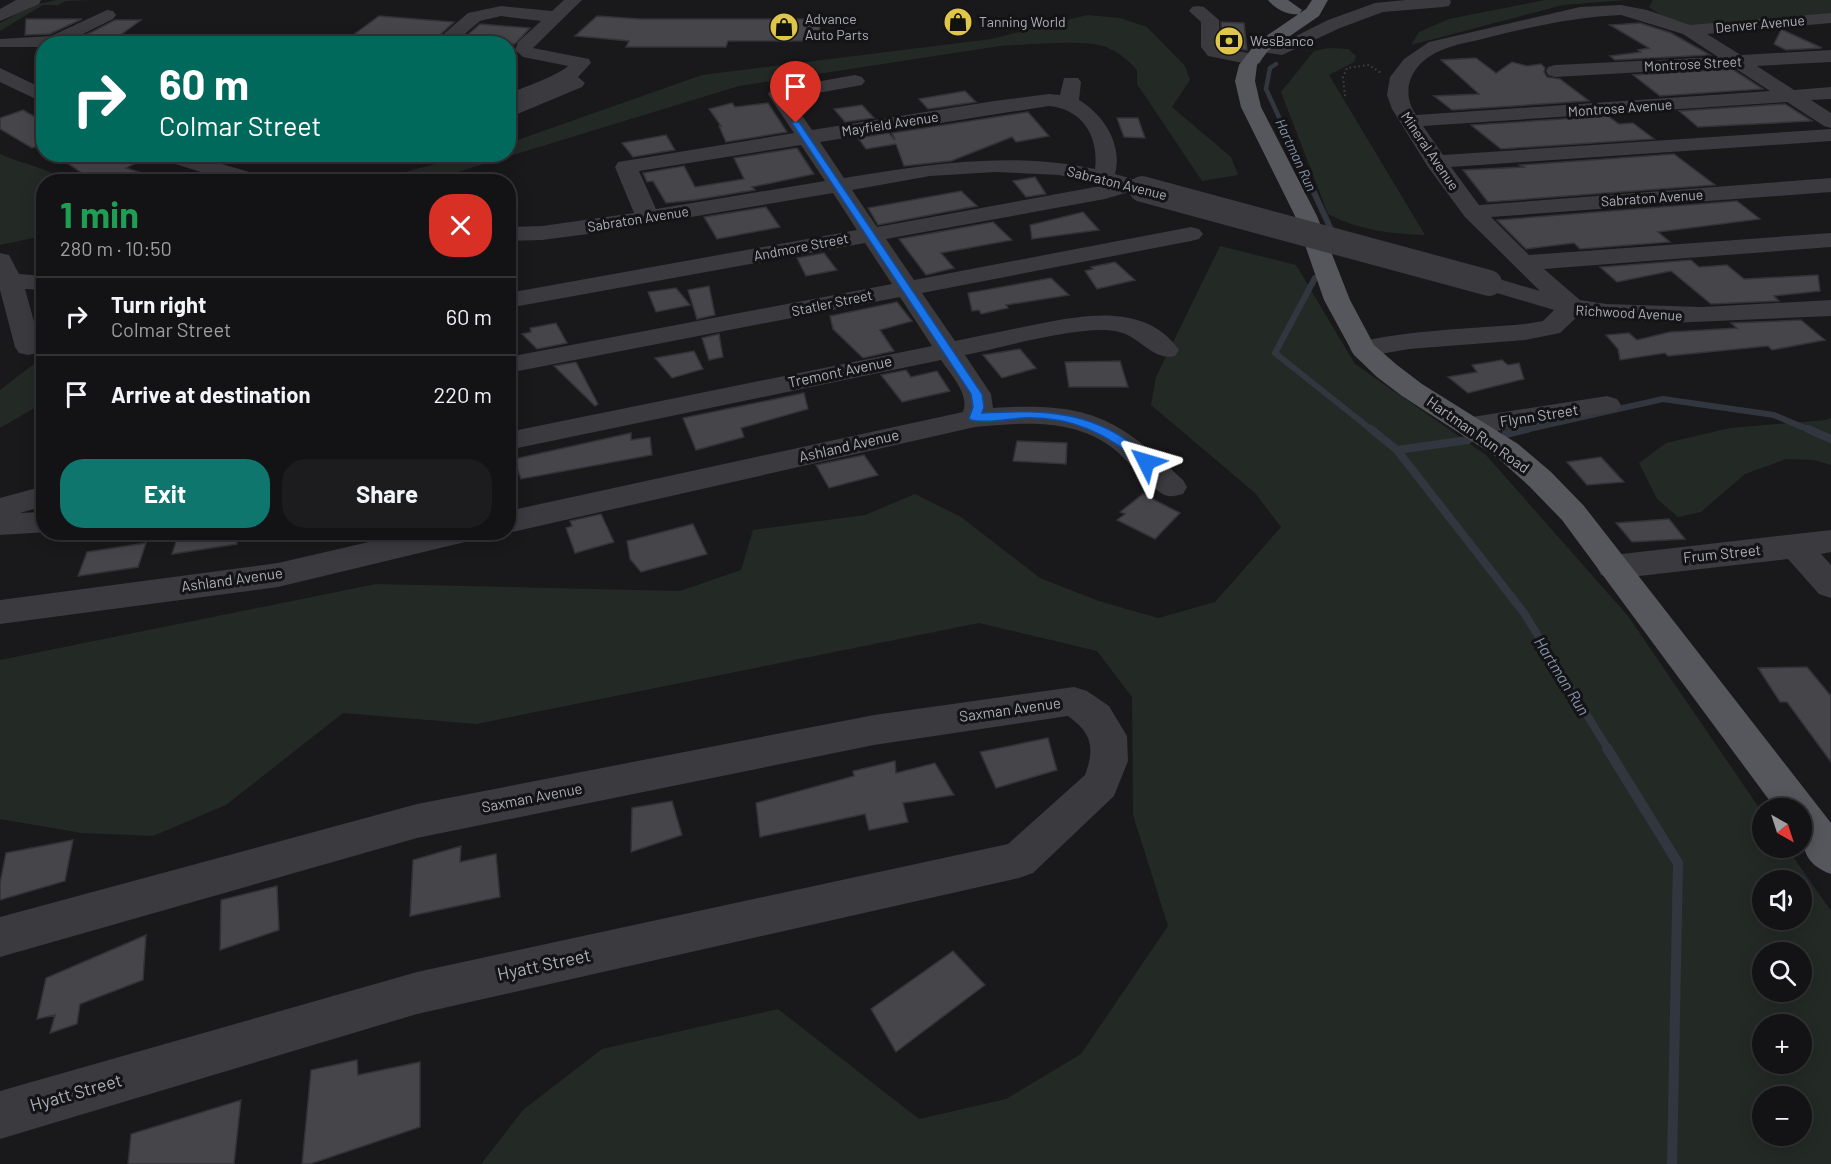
<!DOCTYPE html>
<html lang="en">
<head>
<meta charset="utf-8">
<style>
	:root { --surface:#131214; --page:#1c1b1d; --text:#f1f3f6; --muted:#9d9ea0; --line:#323234; --accent:#0f766e }
	body { margin:0; font-family:Barlow,sans-serif; background:var(--page); color:var(--text); height:100vh; display:flex; flex-direction:column; font-size:22px; white-space:nowrap }
	* { box-sizing:border-box; margin:0 }
	p { font-size:20px; color:var(--muted) }
	.icon { flex:none; width:33px; height:33px; fill:none; stroke:currentColor; stroke-width:2; stroke-linecap:round; stroke-linejoin:round }
	.map { position:relative; flex:1; overflow:hidden }
	.drawer { position:absolute; left:36px; top:174px; width:480px; height:366px; display:flex; flex-direction:column; background:var(--surface); border-radius:24px; box-shadow:0 3px 15px #0003,0 0 0 2px var(--line) }
	.drawer>* { flex:none }
	.hud { position:absolute; left:36px; top:36px; width:480px; height:126px; border-radius:24px; box-shadow:0 3px 15px #0003,0 0 0 2px var(--line); background:#00695c; color:#fff; overflow:hidden }
	.needle { width:39px; rotate:141deg }
	.buttons { position:absolute; left:1752px; top:798px; display:grid; gap:12px }
	.buttons a { display:grid; place-items:center; width:60px; height:60px; border-radius:50%; background:var(--surface); box-shadow:0 3px 15px #0003,0 0 0 2px var(--line); font-size:30px }
	.pin { position:absolute; display:grid; place-items:center; width:51px; height:51px; color:#fff; margin:-62px -26px; border-radius:50% 50% 50% 0; rotate:-45deg; box-shadow:0 0 6px #0007 }
	.pin .icon { rotate:45deg }
	.me { position:absolute; width:66px; margin:-33px; rotate:310deg; stroke-linejoin:round; filter:drop-shadow(0 0 4px #0008) }
	.turn { display:flex; align-items:center; gap:21px; height:126px; padding:0 24px; font-size:27px }
	.turn .icon { width:78px; height:78px; stroke-width:2.5 }
	.turn b { display:block; font-size:42px; line-height:51px }
	.round { display:grid; place-items:center; flex:none; width:63px; height:63px; border-radius:24px; background:var(--page) }
	.overview { display:flex; align-items:center; justify-content:space-between; height:102px; padding:0 24px }
	h1 { font-size:36px; font-weight:700; line-height:45px; color:#1e9e55 }
	.button { display:flex; gap:12px; margin-top:auto; padding:12px 24px }
	.button a { flex:1; height:69px; border-radius:24px; background:var(--accent); color:#fff; font-size:24px; font-weight:700; line-height:69px; text-align:center }
	.button a+a { background:var(--page); color:var(--text) }
	ul { padding:0; list-style:none }
	li { display:flex; align-items:center; gap:18px; height:78px; padding:0 24px; border-top:2px solid var(--line) }
	li div { flex:1 }
	li b { display:block; font-size:22px }
	li em { font-style:normal }
	.map>svg:first-child { display:block }
	.green { fill:#232a25; fill-rule:evenodd }
	.lines { fill:none; stroke-linecap:round; stroke-linejoin:round }
	.stream-far3 { stroke:#32373f; stroke-width:4.5 }
	.stream-far2 { stroke:#32373f; stroke-width:6 }
	.stream-far1 { stroke:#32373f; stroke-width:8 }
	.stream { stroke:#32373f; stroke-width:10 }
	.building { fill:#46454a; stroke:#333236; stroke-width:1.5 }
	.path { stroke:#404045; stroke-width:2; stroke-dasharray:1.5 3; stroke-linecap:butt }
	.minor { fill:#3a3a3f; fill-rule:evenodd }
	.major { fill:#56565d; fill-rule:evenodd }
	.minor-bridge { stroke:#3a3a3f; stroke-width:26 }
	.route { fill:#1a73e8; stroke:#114b97; stroke-width:1.5 }
	.labels { text-anchor:middle; stroke-width:6; stroke-linejoin:round; paint-order:stroke }
	.far-poi-label { font-size:14px; fill:#acaeb8; stroke:#141315; text-anchor:start }
	.far-street-label { font-size:14px; fill:#acaeb8; stroke:#141315 }
	.far-water-label { font-size:14px; font-style:italic; fill:#8796af; stroke:#141315 }
	.street-label { font-size:15px; fill:#acaeb8; stroke:#141315 }
	.water-label { font-size:16px; font-style:italic; fill:#8796af; stroke:#141315 }
	.near-street-label { font-size:18px; fill:#acaeb8; stroke:#141315 }
</style>
</head>
<body>
<div class="map">
<svg width="1831" height="1164" viewBox="0 0 1831 1164">
	<rect width="100%" height="100%" fill="#19181a"/>
	<path class="green" d="M56,0H90L66,1L58,5H43L0,31V23L31,6Z
		M1545,0H1627L1563,5L1411,45L1419,32L1449,19Z
		M1653,0H1831V15L1687,26L1680,21L1666,19L1649,7Z
		M1087,15L1120,18L1147,27L1185,66L1190,80L1172,107L1231,157L1238,175L1202,181L1137,84V70C1127,59 1117,51 1103,46C1084,39 1021,45 1000,46L739,86L428,181H373L467,155L508,154L509,143L702,75L991,39Z
		M1329,48L1348,49L1356,56L1354,62L1329,75L1425,235C1391,234 1359,230 1328,214L1281,92L1314,51Z
		M0,154C22,164 46,167 66,181L44,182L43,214L38,237L0,245Z
		M1220,246L1296,265L1355,364L1486,455L1628,616L1762,812V848H1787L1831,911V1164H481L523,1110L602,1049L778,1009L919,1119L1006,1099L1081,1054L1168,926L1133,815L1132,697L1097,651L979,623L476,724L343,713L226,805L153,836L82,833L0,819V660L376,584L680,591L741,570L753,530L865,515L915,494L961,517L1040,578L1099,601L1158,618L1215,602L1281,527L1255,493L1151,405L1156,377ZM1762,880H1802V920H1762ZM1762,952H1802V992H1762ZM1762,1024H1802V1064H1762ZM1762,1096H1802V1136H1762Z
		M43,357V403L0,428V390Z
		M1831,418V465L1814,460L1786,459L1745,474L1701,512L1678,517L1657,499L1639,463L1666,443L1730,428L1826,420Z"/>
	<g class="lines">
		<path class="stream-far3" d="M1276,64L1270,68L1266,89L1311,187"/>
		<path class="stream-far2" d="M1311,186L1334,236
			M1315,278L1275,353L1373,431
			M1520,431L1663,399L1774,415L1812,431"/>
		<path class="stream-far1" d="M1371,429L1397,450L1524,613L1608,749
			M1808,429L1831,439
			M1506,434L1527,429
			M1397,450L1468,440"/>
		<path class="stream" d="M1607,748L1678,863L1672,1164"/>
	</g>
	<path class="building" d="M379,16L454,22L430,44H341Z
		M597,16L641,19H821L818,41H728L726,47H626L629,41L575,36Z
		M26,19H82L50,34L25,35Z
		M115,20H141L115,39L80,38Z
		M1221,22L1244,23L1247,50L1222,46Z
		M1640,23L1671,33L1710,55L1615,60L1610,56L1641,52L1638,50L1649,48L1610,25Z
		M480,24L530,28L515,44H457Z
		M1781,30H1783L1822,48L1786,50L1774,44Z
		M1476,58L1496,73L1512,62L1527,66L1541,64L1545,68L1544,72L1547,77L1560,79L1589,101L1452,110L1434,96L1479,94L1441,60Z
		M1732,69L1763,89L1660,96L1633,75Z
		M965,91L976,102L928,109L919,99Z
		M732,103L735,107L768,103L787,132L726,142L719,126H721L709,109Z
		M1785,104L1812,121L1698,127L1679,111Z
		M862,105L874,118L845,122L834,109Z
		M23,110L44,122V144L32,148L0,129V118Z
		M1028,112L1049,136L1016,142L1012,137L951,161L904,166L896,144L866,149L858,138L889,133L895,140L892,133Z
		M1608,116L1619,124L1633,123L1654,139L1501,149L1471,125Z
		M1117,118H1138L1145,138L1124,137Z
		M666,135L675,150L633,157L622,143Z
		M797,148L814,174L752,187L755,190L695,200L666,203L653,181L647,182L643,173L684,166L695,187L744,179L734,158Z
		M54,154H113L134,164L126,168L155,177V182H95Z
		M1674,154L1715,185L1488,202L1463,170L1524,167L1520,165Z
		M1035,177L1046,194L1026,197L1013,181Z
		M961,191L977,206L878,225L868,208Z
		M1737,201L1760,219L1658,232L1670,242L1580,249L1574,243L1526,249L1497,220Z
		M766,207L780,227L717,239L704,217Z
		M1083,212L1099,230L1032,239L1030,225Z
		M993,222L1012,240L941,253L954,268L926,275L899,239Z
		M824,253L837,270L806,276L797,258Z
		M1691,260L1699,267L1727,265L1744,279L1818,275L1820,291L1774,296L1779,301L1711,304L1671,271L1617,282L1600,267Z
		M1115,262L1135,280L1097,289L1085,271L1093,269L1091,267Z
		M1051,278L1069,295L1006,305L1008,308L981,314L979,310L972,311L968,293Z
		M709,286L715,315L697,319L688,290Z
		M676,288L690,305L656,312L648,292Z
		M897,302L912,321L880,330L894,351L863,358L833,329L830,316Z
		M1801,320L1825,340L1772,350L1768,346L1668,356L1665,353L1620,360L1618,349L1606,335L1629,333L1637,340L1670,332L1737,328L1731,323Z
		M556,323L567,343L537,349L522,334L531,332L530,328Z
		M719,334L723,357L709,360L702,338Z
		M1020,349L1036,368L1002,378L983,355Z
		M694,351L703,369L672,378L655,358Z
		M1502,360L1508,365L1519,363L1524,379L1468,393L1448,377L1477,372L1472,365Z
		M1120,361L1128,387H1069L1065,362Z
		M576,362L598,404L595,406L554,366Z
		M906,370L911,377L937,371L950,391L902,402L881,375Z
		M804,393L808,409L741,428L744,437L696,450L683,418Z
		M631,433V440L650,437L652,455L521,479L514,459Z
		M1017,441L1067,443L1066,464L1013,461Z
		M864,455L878,475L829,488L816,465Z
		M1601,457L1624,482L1587,485L1567,462Z
		M1143,494L1180,513L1155,539L1117,520L1125,514L1120,512Z
		M601,514L614,542L575,553L566,528L572,526L570,521Z
		M1669,519L1685,539L1632,542L1616,523Z
		M693,524L707,554L641,572L630,559L627,541Z
		M179,532H236L237,544L172,554Z
		M146,543L138,567L78,576L87,552Z
		M1807,667L1831,696V762L1787,702H1780L1758,668Z
		M1048,738L1057,770L996,788L980,752Z
		M895,761L896,773L935,763L954,795L903,803L908,822L869,830L865,814L760,837L756,803L854,776L853,771Z
		M672,801L682,835L631,852L632,808Z
		M73,840L65,881L0,900V883L6,853Z
		M461,846L460,862L496,854L500,897L410,916L413,860Z
		M277,886L279,930L220,950L221,900Z
		M146,935L143,980L80,1004L77,1024L50,1033L55,1015L37,1019L46,978Z
		M953,951L985,985L896,1052L871,1009Z
		M357,1060L358,1075L420,1062V1127L310,1164H302L311,1070Z
		M241,1100L234,1164H128L131,1134Z"/>
	<g class="lines">
		<path class="path" d="M1345,96L1343,77L1347,68L1369,65L1381,73"/>
		<path class="minor" d="M16,0H41L39,4L0,21V9Z
			M564,0H582L533,48L589,59L591,63L578,77L585,83L582,87L515,115L508,117V94C524,87 557,76 568,66L523,57L515,50L518,42L541,21L501,16L480,21L453,44H432L468,13L501,6L552,11Z
			M1405,0H1450L1451,2L1449,6L1443,7L1383,12L1340,28L1282,55L1256,51L1253,47L1256,43L1262,42L1280,44L1328,20L1375,3Z
			M1621,5L1647,10L1690,25L1831,13V23L1707,34L1741,55L1831,50V62L1757,66L1794,90L1831,87V99L1811,100L1831,113V128L1824,126L1787,102L1423,126L1443,155L1831,129V141L1451,167L1479,205L1831,178V192L1491,217L1529,255L1831,233V247L1544,269L1580,300L1606,304L1702,307L1831,300V316L1670,323L1579,315L1560,333L1525,340L1409,349L1363,357L1354,355L1350,349L1354,343C1409,330 1468,329 1525,324L1543,321L1554,310L1480,288L1477,283L1480,278L1489,276L1540,291L1465,217L1428,167L1392,109L1387,95L1390,77L1404,59L1429,42L1580,7ZM1621,15L1683,34L1718,57L1555,65L1548,67L1546,71L1548,75L1555,77L1733,67L1770,91L1416,115C1398,88 1414,61 1442,50C1455,44 1472,42 1486,38C1531,27 1574,17 1621,15Z
			M1198,6L1204,7L1219,20L1220,48L1260,55L1262,59L1260,63L1253,65L1208,56L1201,47V22L1189,11L1192,7Z
			M107,10L113,11L116,15L113,19L63,44H44V47H0V39L51,36Z
			M0,68L44,89V103L0,82Z
			M855,75L862,77L865,81L862,85L790,98L812,130L994,101L1049,94L1060,95L1064,78H1078L1081,82L1079,100C1103,114 1123,144 1115,174L1150,184L1153,189L1150,194L1142,196L1129,192L1105,199L886,239L914,280L1191,227L1199,229L1203,234L1199,239L1191,241L922,293L955,341C979,336 1004,331 1028,326C1077,316 1145,300 1179,350L1175,356C1152,361 1141,337 1119,332C1086,323 1001,348 965,355L991,394L993,408C1087,402 1116,416 1183,480L1187,487L1183,494C1175,496 1168,498 1161,493C1143,482 1128,459 1110,446C1070,418 1021,423 975,427L508,533L507,532L508,511L963,412C970,394 950,374 941,360L508,450V432L932,346L900,297L508,373V357L892,284L865,243L508,308V293L857,230L833,193L596,233L542,240L508,241V227L542,226L634,213L615,167L618,162L794,133L768,94L771,90ZM1049,106C1082,109 1099,136 1095,169C1010,151 928,164 844,178L820,142ZM801,145L825,181L656,209L639,171ZM995,172L1059,175L1106,185L877,227L852,190L930,176Z
			M153,154H188L266,177L269,182H233L156,158Z
			M367,154H403L400,158C390,161 380,161 370,158Z
			M0,253L9,255L19,274L44,276V290L25,289L41,347L37,353L28,355L19,353L15,347L0,290Z
			M1607,396L1617,399L1621,405L1617,411L1472,435L1462,432L1458,426L1462,420L1472,417Z
			M44,486V506L20,513L44,512V532H48L0,535V498Z
			M1831,530V552L1821,554L1831,565V598L1819,594L1788,559L1613,579L1601,575L1597,567L1601,559L1613,555Z
			M412,532H477L472,540L461,543L278,587L0,624V600L278,563Z
			M1074,687L1087,691L1109,706L1127,736L1128,761L1114,796L1033,873L1019,878L417,1014L0,1139V1091L417,972L1008,844L1085,775C1095,748 1092,733 1068,716L874,745L417,838L0,957V917L417,804L874,715Z"/>
		<path class="major" d="M1268,0H1288L1302,10L1299,14C1288,16 1275,9 1268,0Z
			M1312,0H1328L1319,16L1268,51L1257,65L1255,81L1261,107L1317,216L1350,300L1374,345L1397,365L1422,384L1518,444L1551,472L1584,506L1831,823V874C1798,862 1802,839 1802,808H1775L1562,520L1529,486L1498,458L1402,396L1377,377L1354,355L1324,300L1295,216L1241,107L1235,81L1239,65L1256,43L1306,9Z"/>
		<path class="minor-bridge" d="M1142,189L1489,283"/>
	</g>
	<path class="route" d="M793,122H799L982,394L984,407L982,413C1048,409 1100,411 1150,459V465H1142C1109,433 1068,416 1023,418C1007,419 987,424 971,420L969,418L973,407L971,394L792,123Z"/>
	<defs>
		<g id="shop-disc" transform="scale(1.5)"><circle r="9.5" fill="#dfc64b" stroke="#141315"/><path d="M-5-2.5h2.3a2.7 3.5 0 0 1 5.4 0H5L5.5 6h-11ZM-1.5-2.5h3a1.5 2.3 0 0 0-3 0Z" fill="#111"/></g>
		<g id="bank-disc" transform="scale(1.5)"><circle r="9.5" fill="#dfc64b" stroke="#141315"/><path d="M-6-4H6V4H-6ZM0-2.3a2.3 2.3 0 1 0 0 4.6a2.3 2.3 0 1 0 0-4.6Z" fill="#111"/></g>
	</defs>
	<g fill-rule="evenodd">
		<use href="#shop-disc" x="958" y="22"/>
		<use href="#shop-disc" x="784" y="27"/>
		<use href="#bank-disc" x="1229" y="41"/>
	</g>
	<g class="labels">
		<g class="far-poi-label">
			<text x="805" y="24">Advance<tspan x="805" dy="16">Auto Parts</tspan></text>
			<text x="979" y="27">Tanning World</text>
			<text x="1250" y="46">WesBanco</text>
		</g>
		<g class="far-street-label">
			<text transform="translate(1760 24) rotate(-5)" y="5">Denver Avenue</text>
			<text transform="translate(1693 64) rotate(-3)" y="5">Montrose Street</text>
			<text transform="translate(1620 108) rotate(-4)" y="5">Montrose Avenue</text>
			<text transform="translate(890 124) rotate(-9)" y="5">Mayfield Avenue</text>
			<text transform="translate(1430 151) rotate(56)" y="5">Mineral Avenue</text>
			<text transform="translate(1117 183) rotate(14)" y="5">Sabraton Avenue</text>
			<text transform="translate(1652 198) rotate(-4)" y="5">Sabraton Avenue</text>
			<text transform="translate(638 219) rotate(-9)" y="5">Sabraton Avenue</text>
			<text transform="translate(801 247) rotate(-11)" y="5">Andmore Street</text>
			<text transform="translate(832 303) rotate(-12)" y="5">Statler Street</text>
			<text transform="translate(1629 313) rotate(3)" y="5">Richwood Avenue</text>
		</g>
		<g class="far-water-label">
			<text transform="translate(1296 155) rotate(65)" y="5">Hartman Run</text>
		</g>
		<g class="street-label">
			<text transform="translate(840 372) rotate(-12)" y="5">Tremont Avenue</text>
			<text transform="translate(1539 416) rotate(-9)" y="5">Flynn Street</text>
			<text transform="translate(1478 435) rotate(35)" y="5">Hartman Run Road</text>
			<text transform="translate(849 446) rotate(-13)" y="5">Ashland Avenue</text>
			<text transform="translate(1722 554) rotate(-6)" y="5">Frum Street</text>
			<text transform="translate(232 580) rotate(-8)" y="5">Ashland Avenue</text>
			<text transform="translate(1010 710) rotate(-8)" y="5">Saxman Avenue</text>
			<text transform="translate(532 798) rotate(-11)" y="5">Saxman Avenue</text>
		</g>
		<g class="water-label">
			<text transform="translate(1562 676) rotate(58)" y="6">Hartman Run</text>
		</g>
		<g class="near-street-label">
			<text transform="translate(544 965) rotate(-12)" y="6">Hyatt Street</text>
			<text transform="translate(76 1093) rotate(-16)" y="6">Hyatt Street</text>
		</g>
	</g>
</svg>
<div class="buttons">
<a><svg class="needle" viewBox="-14 -14 28 28"><path d="M0-13l5 13h-10z" fill="#e53935"/><path d="M0 13l5-13h-10z" fill="#9d9ea0"/></svg></a>
<a><svg class="icon" aria-label="sound" viewBox="0 0 24 24"><path d="M4 9h4l5-4v14l-5-4H4zM17 9q2 3 0 6"/></svg></a>
<a><svg class="icon" aria-label="search" viewBox="0 0 24 24"><circle cx="10" cy="10" r="6"/><path d="M15 15l6 6"/></svg></a>
<a>+</a>
<a>−</a>
</div>
<div class="pin" style="left:796px;top:123px;background:#d93025"><svg class="icon" aria-label="arrive" viewBox="0 0 24 24"><path d="M6 21V4h12l-3 4 3 4H6"/></svg></div>
<svg class="me" style="left:1146px;top:462px" viewBox="-20 -20 40 40"><path d="M0-17L14 15 0 8-14 15z" fill="#1a73e8" stroke="#fff" stroke-width="4"/></svg>
<div class="hud">
<div class="turn"><svg class="icon" aria-label="right" viewBox="0 0 24 24"><path d="M7 20v-9h11M14 6l5 5-5 5"/></svg><div><b>60 m</b>Colmar Street</div></div>
</div>
<section class="drawer">
<div class="overview"><div><h1>1 min</h1><p>280 m · 10:50</p></div><a class="round" style="background:#d93025;color:#fff"><svg class="icon" aria-label="close" viewBox="0 0 24 24"><path d="M6 6l12 12M18 6L6 18"/></svg></a></div>
<ul>
<li><svg class="icon" aria-label="right" viewBox="0 0 24 24"><path d="M7 20v-9h11M14 6l5 5-5 5"/></svg><div><b>Turn right</b><p>Colmar Street</p></div><em>60 m</em></li>
<li><svg class="icon" aria-label="arrive" viewBox="0 0 24 24"><path d="M6 21V4h12l-3 4 3 4H6"/></svg><div><b>Arrive at destination</b></div><em>220 m</em></li>
</ul>
<div class="button"><a>Exit</a><a>Share</a></div>
</section>
</div>
</body>
</html>
